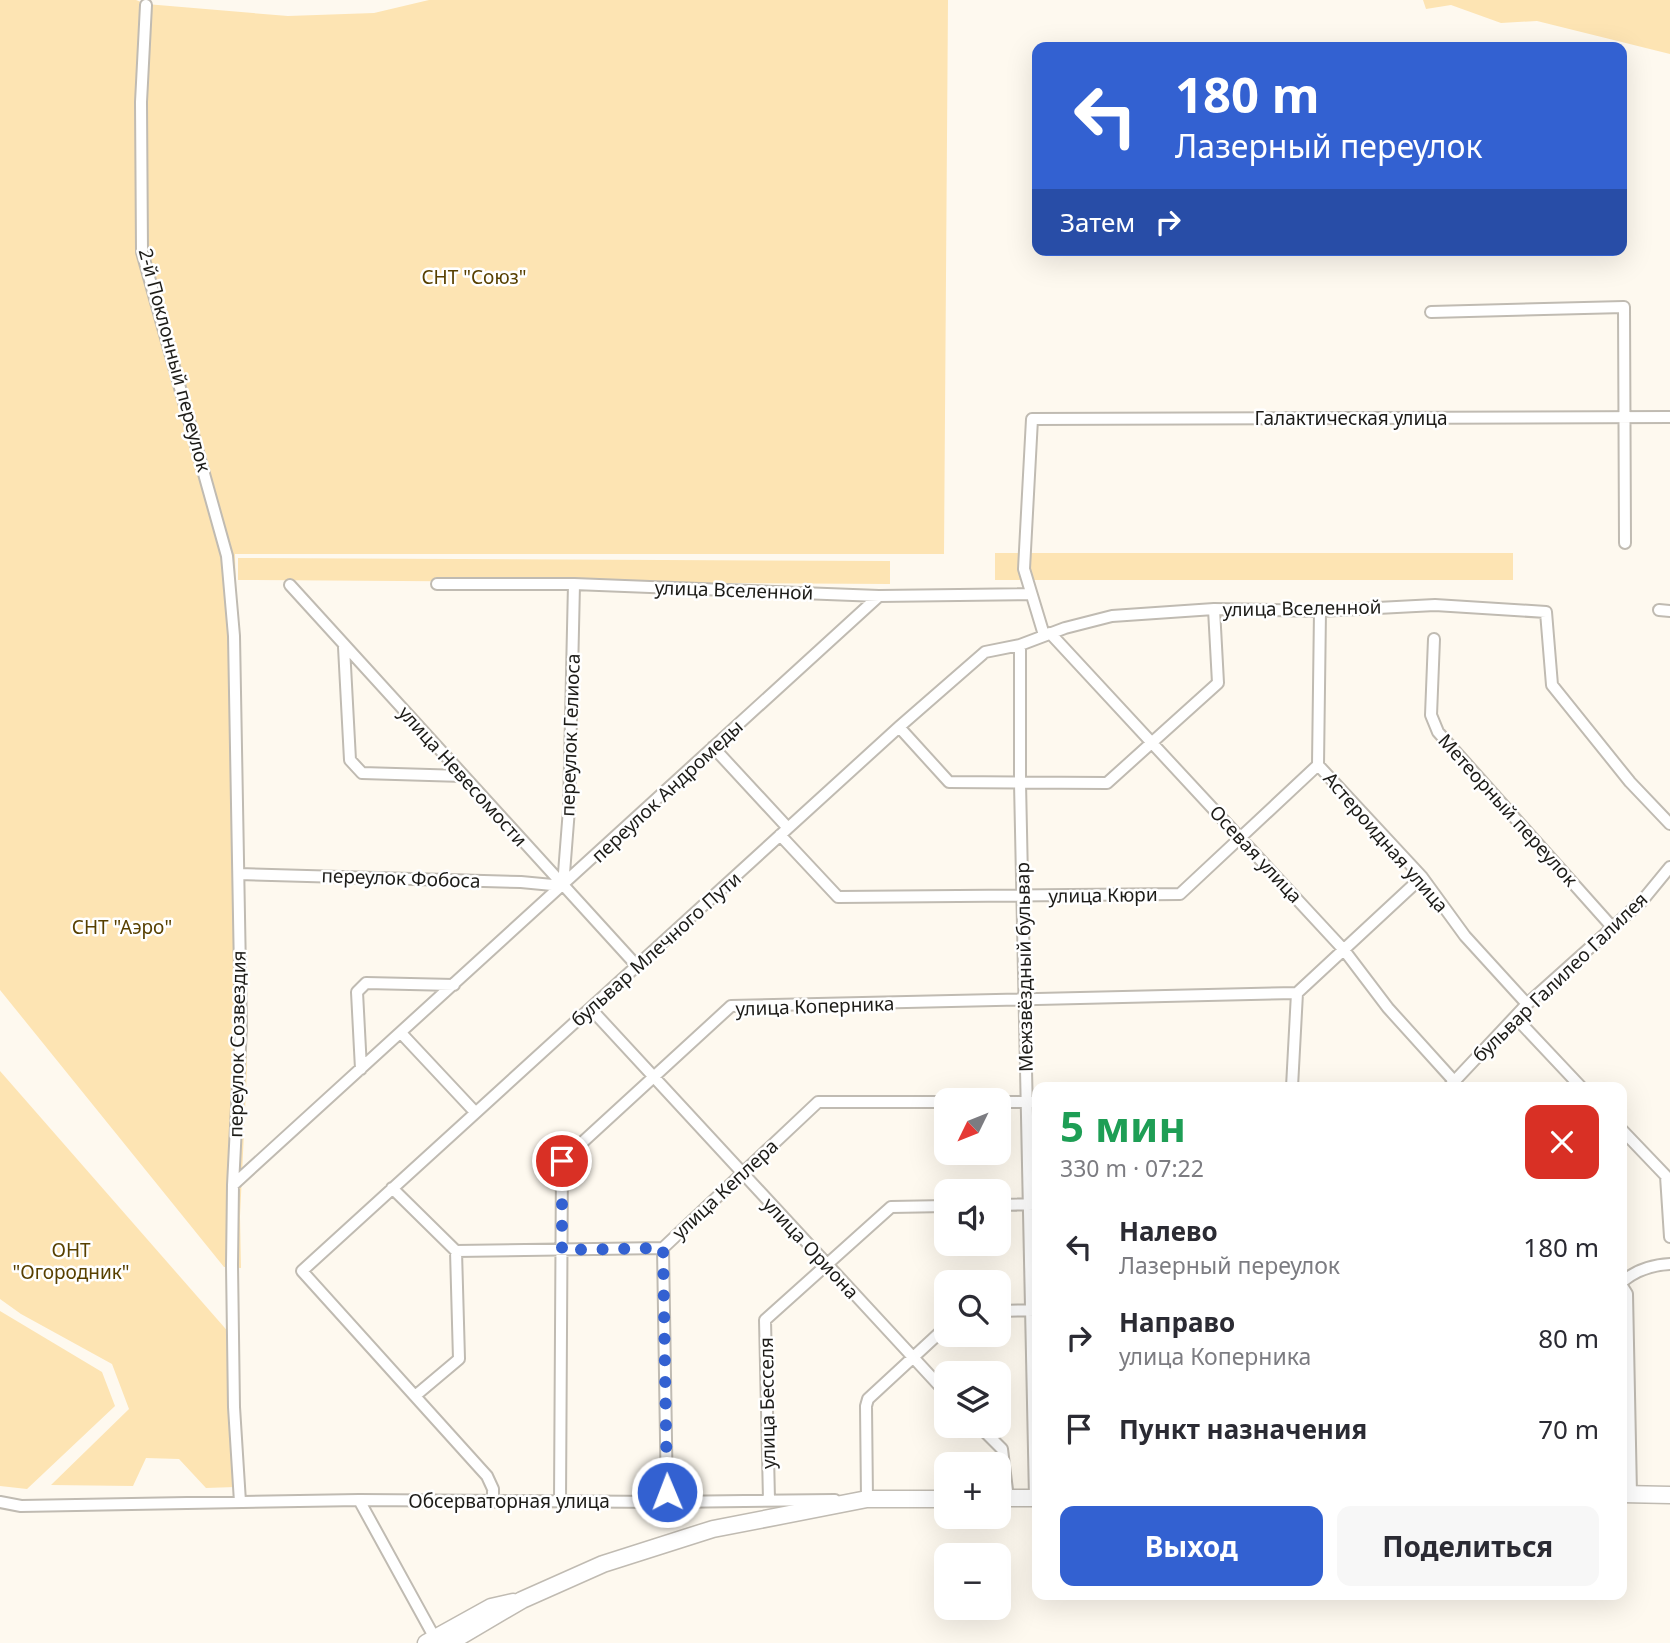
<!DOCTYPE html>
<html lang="ru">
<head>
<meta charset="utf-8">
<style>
	:root { --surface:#fff; --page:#f7f7f7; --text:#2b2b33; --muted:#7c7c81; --accent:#3361d1 }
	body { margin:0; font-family:"Noto Sans",sans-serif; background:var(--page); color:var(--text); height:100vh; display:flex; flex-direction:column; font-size:26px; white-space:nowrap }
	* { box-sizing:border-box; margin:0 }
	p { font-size:23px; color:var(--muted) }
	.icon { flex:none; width:38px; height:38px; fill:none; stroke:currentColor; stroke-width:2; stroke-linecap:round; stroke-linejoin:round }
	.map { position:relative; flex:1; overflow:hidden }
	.side { position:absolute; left:1032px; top:1082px; width:595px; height:518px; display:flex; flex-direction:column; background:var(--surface); border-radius:14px; box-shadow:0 7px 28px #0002 }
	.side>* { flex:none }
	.banner { position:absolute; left:1032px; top:42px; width:595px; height:214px; border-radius:14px; box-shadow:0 7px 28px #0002; background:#3361d1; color:#fff; overflow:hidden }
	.needle { width:46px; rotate:227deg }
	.controls { position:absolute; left:934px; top:1088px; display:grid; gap:14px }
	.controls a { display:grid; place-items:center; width:77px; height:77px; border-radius:14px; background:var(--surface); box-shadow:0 7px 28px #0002; font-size:35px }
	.pin { position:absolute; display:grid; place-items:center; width:60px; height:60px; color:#fff; margin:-30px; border:4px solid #fff; border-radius:50%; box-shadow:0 2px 7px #0007 }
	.me { position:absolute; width:77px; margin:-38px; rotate:359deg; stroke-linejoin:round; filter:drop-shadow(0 0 5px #0008) }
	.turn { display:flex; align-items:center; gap:24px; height:147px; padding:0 28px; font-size:32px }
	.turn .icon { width:91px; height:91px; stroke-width:2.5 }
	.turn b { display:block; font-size:49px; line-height:60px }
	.then { display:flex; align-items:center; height:66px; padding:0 28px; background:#0003; gap:14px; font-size:26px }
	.round { display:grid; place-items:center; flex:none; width:74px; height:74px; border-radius:14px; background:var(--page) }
	.overview { display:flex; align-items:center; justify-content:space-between; height:119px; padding:0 28px }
	h1 { font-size:42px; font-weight:700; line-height:52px; color:#1e9e55 }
	.primary-button { display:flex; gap:14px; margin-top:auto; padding:14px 28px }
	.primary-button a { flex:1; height:80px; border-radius:14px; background:var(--accent); color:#fff; font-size:28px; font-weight:700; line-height:80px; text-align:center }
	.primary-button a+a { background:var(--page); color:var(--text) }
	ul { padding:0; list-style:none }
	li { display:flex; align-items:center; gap:21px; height:91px; padding:0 28px }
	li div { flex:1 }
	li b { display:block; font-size:26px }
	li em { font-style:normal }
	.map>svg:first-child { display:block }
	.green { fill:#fde4b3 }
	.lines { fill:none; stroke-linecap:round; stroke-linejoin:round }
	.minor-casing { stroke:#c0bbb2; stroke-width:14 }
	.secondary-casing { stroke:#c0bbb2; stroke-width:19 }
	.minor { stroke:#fff; stroke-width:10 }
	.secondary { stroke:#fff; stroke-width:16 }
	.route { stroke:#3361d1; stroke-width:12; stroke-dasharray:0 21.6 }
	.labels { text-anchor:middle; stroke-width:5; stroke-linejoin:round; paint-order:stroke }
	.park-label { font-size:19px; fill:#584000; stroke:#fff }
	.street-label { font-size:19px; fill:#1d1c18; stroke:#fff }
</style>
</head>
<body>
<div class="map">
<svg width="1670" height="1643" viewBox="0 0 1670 1643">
	<rect width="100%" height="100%" fill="#fef9ef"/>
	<path class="green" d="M0,0H136L146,4L288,16L374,13L429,0H948L944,554H235L247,1069L240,1216L241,1268L224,1267L0,990Z
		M1423,0H1670V54L1537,21L1501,23L1451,5L1426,9Z
		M995,553H1513V580H995Z
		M238,558L890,561V584L238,580Z
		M0,1071L231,1335L235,1487L206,1488L179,1459L146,1458L133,1486L51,1485L129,1409L112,1364L21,1314L0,1299Z
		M0,1311L102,1372L115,1406L27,1489L0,1486Z"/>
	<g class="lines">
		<g class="minor-casing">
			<path id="minor" d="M146,5L141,102L142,252L227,556L234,636L241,1028L233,1185L232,1265L234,1407L240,1502
				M1431,312L1624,307L1625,543
				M437,584H574L879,596L1031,594
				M290,585L637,966
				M1659,610L1670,611
				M1320,611L1318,765L1422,877L1465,936L1527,1004
				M1050,633L1344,950L1388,1008L1454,1081
				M1044,635L1024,569L1032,419L1670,417
				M1434,639L1431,715L1438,732L1613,928
				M1020,645V783L1035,1498
				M344,647L350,760L362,773L463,776
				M899,727L949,782L1107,783L1218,683L1214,609
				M713,747L788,828
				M780,835L838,897L1180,894L1318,765
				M239,874L521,882L563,886L569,809L574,584
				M591,1009L947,1394
				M1516,1018L1581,1087
				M401,1033L475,1112
				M361,1069L357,992L366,983L454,985
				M1292,1087L1297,993
				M1449,1087L1527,1004L1642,901L1670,867
				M999,1102H1038
				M1622,1130L1666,1176L1670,1237
				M233,1185L879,596
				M392,1188L456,1251L459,1359L415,1396
				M999,1205L1038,1204
				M456,1251L663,1248
				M1622,1282C1636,1270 1651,1265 1670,1264
				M1622,1286L1627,1294L1631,1494
				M999,1311L1038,1310
				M979,1426L1002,1449L1008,1498
				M861,1499H867L866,1406L868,1399L947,1326
				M359,1500L437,1642
				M769,1500L765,1320L891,1207L947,1206
				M560,1501L562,1161L731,1006L1297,993L1422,877
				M0,1502L21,1506L359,1500L667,1502L835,1500
				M493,1502V1489L487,1476L302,1271L899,727L985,652L1020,645L1065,628L1112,616L1214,609L1320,611L1435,605L1546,612L1552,685L1630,782L1670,824
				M667,1502L663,1248L818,1102H947"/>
		</g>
		<g class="secondary-casing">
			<path id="secondary" d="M1622,1494L1670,1495
				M999,1498H1038
				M426,1643L491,1607L513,1602
				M449,1643L522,1600L603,1564L713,1529L867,1499H947"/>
		</g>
		<use href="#minor" class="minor"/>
		<use href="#secondary" class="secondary"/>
	</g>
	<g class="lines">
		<path class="route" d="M562,1161V1250L663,1248L667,1492"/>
	</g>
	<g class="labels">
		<g class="park-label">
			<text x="474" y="284">СНТ "Союз"</text>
			<text x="122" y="934">СНТ "Аэро"</text>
			<text x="71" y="1257">ОНТ<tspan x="71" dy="22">"Огородник"</tspan></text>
		</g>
		<g class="street-label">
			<text transform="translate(175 360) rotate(75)" y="7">2-й Поклонный переулок</text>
			<text x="1351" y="425">Галактическая улица</text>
			<text transform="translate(734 590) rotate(2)" y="7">улица Вселенной</text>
			<text transform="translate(1302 608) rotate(-1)" y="7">улица Вселенной</text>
			<text transform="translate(570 735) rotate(-88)" y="7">переулок Гелиоса</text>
			<text transform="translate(463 776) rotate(48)" y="7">улица Невесомости</text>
			<text transform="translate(667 791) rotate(-43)" y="7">переулок Андромеды</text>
			<text transform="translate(1508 810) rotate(48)" y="7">Метеорный переулок</text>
			<text transform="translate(1386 842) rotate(49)" y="7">Астероидная улица</text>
			<text transform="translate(1256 854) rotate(47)" y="7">Осевая улица</text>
			<text transform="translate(401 878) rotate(2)" y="7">переулок Фобоса</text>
			<text transform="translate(1103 895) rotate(-1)" y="7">улица Кюри</text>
			<text transform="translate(656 949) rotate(-42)" y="7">бульвар Млечного Пути</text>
			<text transform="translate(1024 967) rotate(-91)" y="7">Межзвёздный бульвар</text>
			<text transform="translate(1560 977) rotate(-44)" y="7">бульвар Галилео Галилея</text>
			<text transform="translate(815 1006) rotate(-2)" y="7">улица Коперника</text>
			<text transform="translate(237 1044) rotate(-89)" y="7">переулок Созвездия</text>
			<text transform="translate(725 1189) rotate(-43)" y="7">улица Кеплера</text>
			<text transform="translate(811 1248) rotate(47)" y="7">улица Ориона</text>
			<text transform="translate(767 1403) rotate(-91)" y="7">улица Бесселя</text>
			<text x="509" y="1508">Обсерваторная улица</text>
		</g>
	</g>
</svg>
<div class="controls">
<a><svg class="needle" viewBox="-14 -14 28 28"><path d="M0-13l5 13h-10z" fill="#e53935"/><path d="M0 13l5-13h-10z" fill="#7c7c81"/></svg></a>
<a><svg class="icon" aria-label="sound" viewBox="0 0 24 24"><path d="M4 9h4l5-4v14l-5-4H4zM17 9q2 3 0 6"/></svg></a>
<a><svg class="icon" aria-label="search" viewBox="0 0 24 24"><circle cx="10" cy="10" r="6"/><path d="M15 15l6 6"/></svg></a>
<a><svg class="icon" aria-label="layers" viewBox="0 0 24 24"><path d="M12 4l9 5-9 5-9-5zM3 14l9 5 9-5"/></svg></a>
<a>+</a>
<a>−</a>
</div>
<div class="pin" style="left:562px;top:1161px;background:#d93025"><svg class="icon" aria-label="arrive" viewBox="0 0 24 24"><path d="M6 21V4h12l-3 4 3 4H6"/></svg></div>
<svg class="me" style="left:667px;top:1492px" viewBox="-20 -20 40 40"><circle r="17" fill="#3361d1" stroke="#fff" stroke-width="3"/><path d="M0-11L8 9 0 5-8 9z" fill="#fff"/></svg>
<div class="banner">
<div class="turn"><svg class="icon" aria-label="left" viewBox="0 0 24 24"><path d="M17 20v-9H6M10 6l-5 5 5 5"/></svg><div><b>180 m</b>Лазерный переулок</div></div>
<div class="then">Затем<svg class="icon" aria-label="right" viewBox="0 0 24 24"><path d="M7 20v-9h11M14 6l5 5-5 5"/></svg></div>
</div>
<section class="side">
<div class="overview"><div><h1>5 мин</h1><p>330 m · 07:22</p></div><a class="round" style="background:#d93025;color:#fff"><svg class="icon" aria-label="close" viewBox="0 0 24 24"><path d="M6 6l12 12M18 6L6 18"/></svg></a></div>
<ul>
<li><svg class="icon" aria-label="left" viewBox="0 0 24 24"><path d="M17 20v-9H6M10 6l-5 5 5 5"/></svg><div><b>Налево</b><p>Лазерный переулок</p></div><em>180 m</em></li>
<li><svg class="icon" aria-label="right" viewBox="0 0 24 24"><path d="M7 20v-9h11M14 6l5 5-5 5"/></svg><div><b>Направо</b><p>улица Коперника</p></div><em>80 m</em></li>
<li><svg class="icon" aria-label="arrive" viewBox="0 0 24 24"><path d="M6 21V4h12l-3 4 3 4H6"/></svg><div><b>Пункт назначения</b></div><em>70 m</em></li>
</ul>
<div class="primary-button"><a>Выход</a><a>Поделиться</a></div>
</section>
</div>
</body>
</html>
